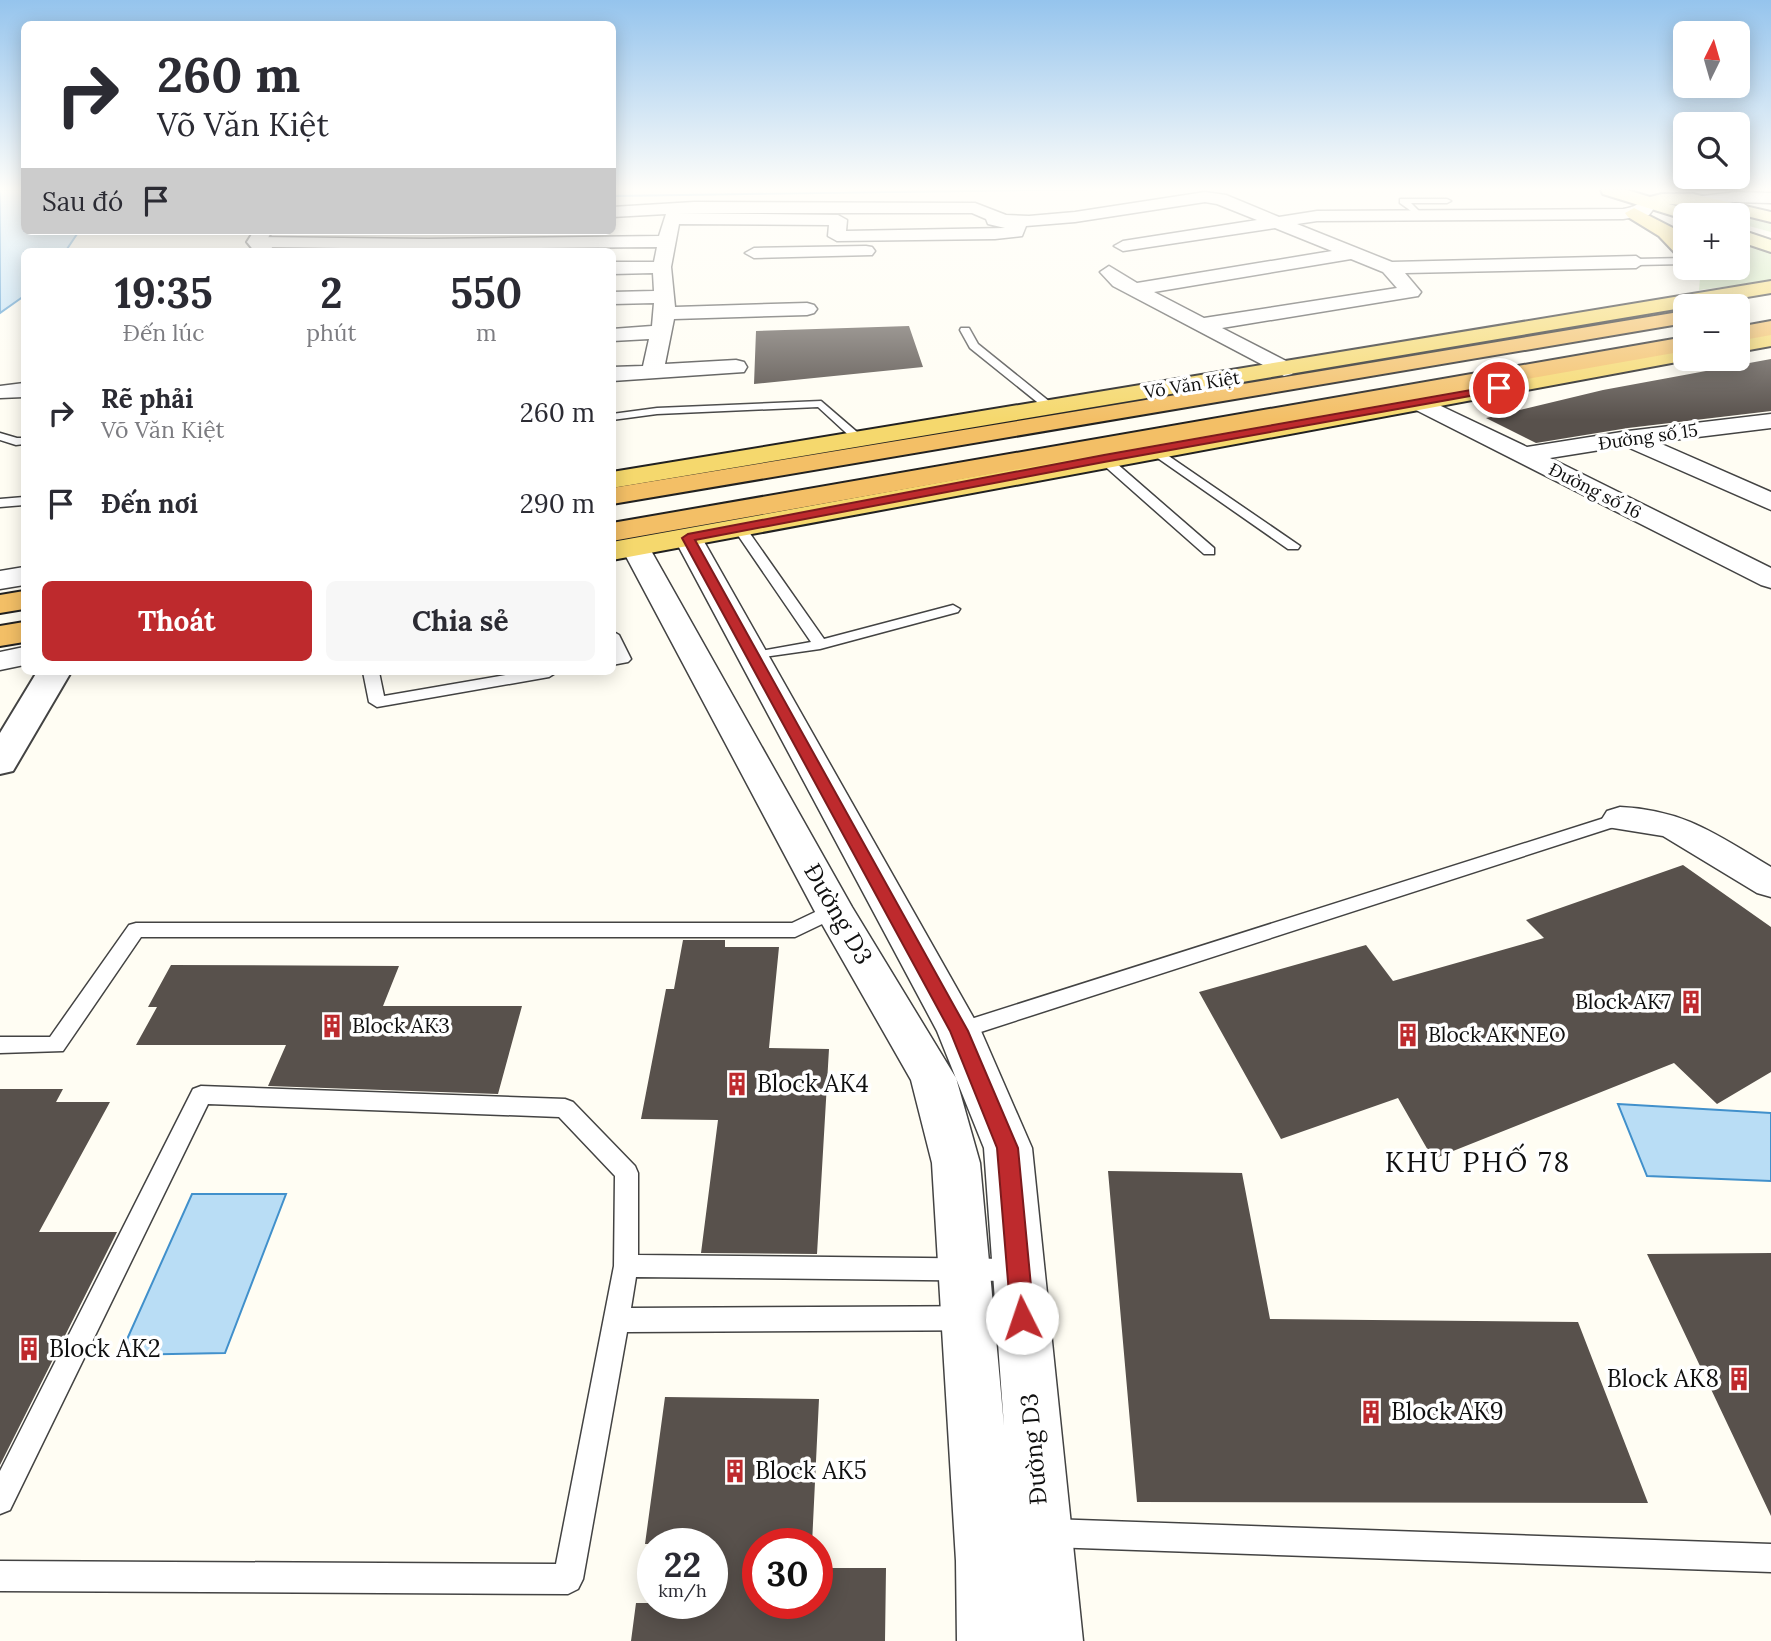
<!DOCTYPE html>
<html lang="vi">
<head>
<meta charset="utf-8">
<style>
	:root { --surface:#fff; --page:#f7f7f7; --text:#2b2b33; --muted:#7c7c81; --accent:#be2a2d }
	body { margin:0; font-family:Lora,serif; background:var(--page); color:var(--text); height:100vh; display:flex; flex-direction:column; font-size:26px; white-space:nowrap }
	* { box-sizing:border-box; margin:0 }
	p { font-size:23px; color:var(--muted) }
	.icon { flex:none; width:38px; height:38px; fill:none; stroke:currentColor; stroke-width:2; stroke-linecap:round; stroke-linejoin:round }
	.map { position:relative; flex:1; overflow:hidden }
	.side { position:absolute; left:21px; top:248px; width:595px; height:427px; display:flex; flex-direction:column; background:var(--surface); border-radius:10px; box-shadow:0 4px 18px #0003 }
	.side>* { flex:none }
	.top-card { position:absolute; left:21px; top:21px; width:595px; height:214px; border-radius:10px; box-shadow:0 4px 18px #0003; background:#fff; color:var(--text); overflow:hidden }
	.needle { width:46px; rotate:5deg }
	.tools { position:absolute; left:1673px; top:21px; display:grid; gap:14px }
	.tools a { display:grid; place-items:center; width:77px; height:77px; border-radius:10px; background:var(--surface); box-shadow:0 4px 18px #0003; font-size:35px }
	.speed { position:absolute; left:637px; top:1528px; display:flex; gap:14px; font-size:35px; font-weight:700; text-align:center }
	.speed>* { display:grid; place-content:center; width:91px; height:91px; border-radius:50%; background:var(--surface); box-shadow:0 4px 18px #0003; line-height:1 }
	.speed small { font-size:18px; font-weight:400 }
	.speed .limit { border:10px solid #d22; background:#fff; color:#111 }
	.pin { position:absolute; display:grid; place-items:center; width:60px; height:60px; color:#fff; margin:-30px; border:4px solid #fff; border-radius:50%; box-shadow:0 2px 7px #0007 }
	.me { position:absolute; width:77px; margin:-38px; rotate:356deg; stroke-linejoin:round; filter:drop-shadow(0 0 5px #0008) }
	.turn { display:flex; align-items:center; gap:24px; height:147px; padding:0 21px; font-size:32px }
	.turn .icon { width:91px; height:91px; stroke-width:2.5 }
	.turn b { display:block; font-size:49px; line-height:60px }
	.then { display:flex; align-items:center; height:66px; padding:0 21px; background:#0003; gap:14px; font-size:26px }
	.eta { display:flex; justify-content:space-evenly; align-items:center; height:119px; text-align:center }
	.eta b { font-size:42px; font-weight:700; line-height:49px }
	.cta { display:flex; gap:14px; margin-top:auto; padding:14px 21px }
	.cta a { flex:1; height:80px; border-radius:10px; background:var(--accent); color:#fff; font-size:28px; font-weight:700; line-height:80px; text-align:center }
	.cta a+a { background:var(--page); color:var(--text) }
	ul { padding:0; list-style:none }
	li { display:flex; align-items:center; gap:21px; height:91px; padding:0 21px }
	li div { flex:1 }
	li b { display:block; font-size:26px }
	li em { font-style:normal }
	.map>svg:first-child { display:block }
	.green { fill:#d2e9bd }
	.water { fill:#b9ddf5; stroke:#4190cb; stroke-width:2 }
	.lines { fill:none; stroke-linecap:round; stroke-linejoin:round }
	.stream { fill:#4190cb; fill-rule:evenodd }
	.building { fill:#58514c }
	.service-casing { stroke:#434343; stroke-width:3 }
	.minor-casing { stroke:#434343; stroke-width:3 }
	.tertiary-casing { stroke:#434343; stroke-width:4 }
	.secondary-casing { stroke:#323232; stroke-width:4 }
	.primary-casing { stroke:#212121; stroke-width:4 }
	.trunk-casing { stroke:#212121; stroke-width:4 }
	.service { fill:#fff; fill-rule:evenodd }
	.minor { fill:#fff; fill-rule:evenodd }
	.tertiary { fill:#fff; fill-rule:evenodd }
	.secondary { fill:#fdf6b0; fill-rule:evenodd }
	.primary { fill:#f5d86d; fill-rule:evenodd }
	.trunk { fill:#f3bf66; fill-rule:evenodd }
	.route { fill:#be2a2d; stroke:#7c1b1d; stroke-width:2 }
	.labels { text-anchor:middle; stroke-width:7; stroke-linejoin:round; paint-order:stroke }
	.far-street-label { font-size:18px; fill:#101010; stroke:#fff }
	.poi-label { font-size:21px; fill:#101010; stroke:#fff; text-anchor:start }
	.near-street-label { font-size:24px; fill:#101010; stroke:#fff }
	.near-poi-label { font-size:24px; fill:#101010; stroke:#fff; text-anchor:start }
	.near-neighbourhood-label { font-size:28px; letter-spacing:2px; fill:#101010; stroke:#fff }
</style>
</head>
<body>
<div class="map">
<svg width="1771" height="1641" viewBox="0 0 1771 1641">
	<rect width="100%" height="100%" fill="#fffdf3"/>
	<path class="green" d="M1666,203H1695L1771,219V232L1738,223V215H1711Z
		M1738,242L1771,253V281L1699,290L1701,268H1738Z"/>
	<path class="water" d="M0,190H24V231H79L65,252H24V296L0,313Z
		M1618,1104L1771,1113V1181L1647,1176Z
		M192,1194H286L225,1353L120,1355Z"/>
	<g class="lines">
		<path class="stream" d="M967,190H1102L612,197V195Z"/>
	</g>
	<path class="building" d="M909,326L923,367L754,384L756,331Z
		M1771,359V411L1628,428L1536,443L1486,418L1603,390Z
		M1683,865L1771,927V1072L1717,1104L1674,1063L1433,1159L1398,1098L1281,1139L1199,992L1366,945L1393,981L1544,938L1526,920Z
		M683,940H725V947H779L769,1048L829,1049L817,1254L701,1253L718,1120L641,1119L666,989H674Z
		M171,965L399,966L383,1006H522L498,1094L268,1086L286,1045H136L157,1007H148Z
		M0,1089H63L56,1102H110L39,1232H117L0,1465Z
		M1108,1171L1242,1173L1270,1319L1578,1322L1648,1503L1137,1502Z
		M1771,1253V1516L1647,1254Z
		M665,1397L819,1399L812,1544H758V1603H817V1568H886L885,1641H631L636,1603H712V1544H645Z"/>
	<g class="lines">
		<g class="service-casing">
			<path id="service" d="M1400,199H1447L1451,201L1447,203H1411L1422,214L1418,216L1400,203Z
				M1685,258V264L1636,265L1632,262L1636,259Z
				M961,328H969L978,344L1055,406V410H1047L970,348L960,330Z
				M821,401L864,438V442H856L818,407L657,414L612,420V414L657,408Z
				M0,433L17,438H24V444L16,445L0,440Z
				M1149,448H1157L1300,546L1298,549H1288L1149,452Z
				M1100,456H1108L1214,548V554H1204L1100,462Z
				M24,497V505L0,507V499Z
				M739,524L744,525L824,639L953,605L960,609L958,612L820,649L749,659L747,656L749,653L811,642L733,528Z
				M612,631L619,635L631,659L628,662L612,665Z
				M363,672H379L384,696L523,672H557L549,677L377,707L369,702Z
				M1620,813L1626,815L1629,819L1626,823L959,1039L952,1037L949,1031L952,1025Z
				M834,903L841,905L843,910L841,915L795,937H141L63,1051L0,1053V1037H50L129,925L136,923H792Z
				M201,1086L565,1099L573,1102L635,1166L638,1173V1255L1015,1259L1024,1262L1027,1270L1024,1278L1015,1281L636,1277L631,1308L1020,1306L1029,1310L1033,1318L1029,1326L1020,1330L627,1332L583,1579L578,1589L568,1594L0,1591V1561L556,1564L614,1266L615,1176L559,1117L208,1104L10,1510L0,1514V1471L193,1089Z
				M1050,1519L1771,1544V1572L1050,1547L1040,1543L1036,1533L1040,1523Z"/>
		</g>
		<g class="minor-casing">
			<path id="minor" d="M1205,192L1226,195L1279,217L1317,211L1623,209C1638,207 1639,201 1650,198L1658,203L1649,215L1623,219L1317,221L1297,224L1392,262L1636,256L1645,262L1636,268L1405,273L1421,292L1418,296L1222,328L1292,364L1295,369L1292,374L1284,376L1113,286L1100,272L1109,266L1137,283L1332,251L1275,228L1123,251L1114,246L1123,241L1257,220L1217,204L1205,202L1075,222L1026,226L1022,236L995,239L837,241L828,236L829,225L679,224L671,267L675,307L807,303L814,305L817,309L814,313L807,315L674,319L665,364L736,360L744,362L747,367L744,372L612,381V367L643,366L649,339L612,341V329L652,326L654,303L612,304V292L654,291L653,273L612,274V262H654L657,247L428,249L256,247L247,242L256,237L428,239L659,236L666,214L612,217V207L694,202L975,203L1006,215L1029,216L1075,212ZM677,213H972L986,219L988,224L1005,228L846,231L847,220L838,215ZM1351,259L1383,272L1397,288L1204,318L1154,292Z
				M1735,192L1771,193V203L1735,202L1703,206L1695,201L1703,196Z
				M866,246L872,247L875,251L872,255L754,258L745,253L754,248Z
				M24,383V397L0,398V386Z
				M1420,396L1527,447L1628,431L1771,414V428L1657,442L1771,492V510L1625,446L1550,458L1771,568V588L1761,585L1412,408L1408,403L1412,398Z
				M688,530L698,532L702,538L981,1031L1032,1148L1083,1641H957L956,1561L932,1163L911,1080L814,910L621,547L625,541L635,539L645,541L649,547L852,907L956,1078L980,1163L1004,1426L984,1148L937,1031L674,538L678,532Z
				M24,567V585L0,589V571Z
				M24,647V665L0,670V652Z
				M1620,807C1685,810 1717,835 1771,867V897L1757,893L1663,836L1607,827L1602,819L1607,811Z"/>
		</g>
		<g class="tertiary-casing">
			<path id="tertiary" d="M254,231H272L266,241L276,252H255L247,242Z
				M37,672H71L13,771L0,774V733Z"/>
		</g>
		<g class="secondary-casing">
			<path id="secondary" d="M1601,190H1627L1650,197L1662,194H1693L1771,212V222L1710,207L1669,204L1680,207L1683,211L1674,216L1603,194Z
				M1738,229L1771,240V252L1738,241Z"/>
		</g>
		<g class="primary-casing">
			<path id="primary" d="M1634,208L1673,228L1685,241V258L1678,256L1659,236L1628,217L1625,213Z
				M1771,281V293L612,488V472Z
				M1771,332V346L1738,352V338Z
				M1685,347V359H1693L612,560V542Z"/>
		</g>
		<g class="trunk-casing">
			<path id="trunk" d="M1685,311V323L612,504V488Z
				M1771,321V335L1738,341V327Z
				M1685,337V351L612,541V523Z
				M24,591V609L0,613V595Z
				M24,622V642L0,646V626Z"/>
		</g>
		<use href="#service" class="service"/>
		<use href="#minor" class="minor"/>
		<use href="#tertiary" class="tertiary"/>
		<use href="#secondary" class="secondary"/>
		<use href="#primary" class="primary"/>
		<use href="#trunk" class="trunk"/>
	</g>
	<linearGradient id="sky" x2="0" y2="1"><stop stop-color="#95c4ed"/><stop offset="0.45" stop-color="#fffefa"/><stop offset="1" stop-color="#fffefa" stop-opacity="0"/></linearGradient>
	<rect width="1771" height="420" fill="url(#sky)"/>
	<path class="route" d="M1499,385L1504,388L1503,390L1104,462L695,540L968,1031L1018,1148L1034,1318L1030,1326L1022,1329L1014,1326L1011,1318L997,1148L950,1031L682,538L688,534L1104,455Z"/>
	<defs>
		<g id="building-bare" transform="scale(1.89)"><path d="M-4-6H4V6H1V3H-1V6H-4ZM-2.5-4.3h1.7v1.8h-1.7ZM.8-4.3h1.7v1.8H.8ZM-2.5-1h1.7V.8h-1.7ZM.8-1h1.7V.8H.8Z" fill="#be2a2d" stroke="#fff" stroke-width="2.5" paint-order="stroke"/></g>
	</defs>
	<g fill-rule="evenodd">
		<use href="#building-bare" x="1691" y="1002"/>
		<use href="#building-bare" x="332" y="1026"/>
		<use href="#building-bare" x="1408" y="1035"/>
		<use href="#building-bare" x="737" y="1084"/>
		<use href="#building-bare" x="29" y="1349"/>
		<use href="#building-bare" x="1739" y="1379"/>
		<use href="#building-bare" x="1371" y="1412"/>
		<use href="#building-bare" x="735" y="1471"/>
	</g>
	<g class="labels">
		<g class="far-street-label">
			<text transform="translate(1192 385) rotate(-9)" y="6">Võ Văn Kiệt</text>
			<text transform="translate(1648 437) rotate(-8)" y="6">Đường số 15</text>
			<text transform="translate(1595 491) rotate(27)" y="6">Đường số 16</text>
		</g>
		<g class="poi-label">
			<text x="1671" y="1009" text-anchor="end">Block AK7</text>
			<text x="352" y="1033">Block AK3</text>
			<text x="1428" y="1042">Block AK NEO</text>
		</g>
		<g class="near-street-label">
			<text transform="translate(838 914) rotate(60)" y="8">Đường D3</text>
			<text transform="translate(1034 1449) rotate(-95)" y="8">Đường D3</text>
		</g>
		<g class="near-poi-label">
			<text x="757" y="1092">Block AK4</text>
			<text x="49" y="1357">Block AK2</text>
			<text x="1719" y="1387" text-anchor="end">Block AK8</text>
			<text x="1391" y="1420">Block AK9</text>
			<text x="755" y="1479">Block AK5</text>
		</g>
		<g class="near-neighbourhood-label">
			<text x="1478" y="1172">KHU PHỐ 78</text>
		</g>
	</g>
</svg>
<div class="tools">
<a><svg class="needle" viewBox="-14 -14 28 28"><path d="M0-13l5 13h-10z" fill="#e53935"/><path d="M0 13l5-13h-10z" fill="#7c7c81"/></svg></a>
<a><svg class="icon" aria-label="search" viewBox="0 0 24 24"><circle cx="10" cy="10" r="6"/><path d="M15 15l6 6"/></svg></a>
<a>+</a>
<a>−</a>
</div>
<div class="speed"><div>22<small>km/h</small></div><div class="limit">30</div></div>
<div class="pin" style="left:1499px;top:388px;background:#d93025"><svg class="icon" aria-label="arrive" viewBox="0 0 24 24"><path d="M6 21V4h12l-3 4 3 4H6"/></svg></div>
<svg class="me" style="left:1022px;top:1318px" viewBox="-20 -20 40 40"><circle r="19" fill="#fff"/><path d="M0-13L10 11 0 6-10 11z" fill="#be2a2d"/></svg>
<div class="top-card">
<div class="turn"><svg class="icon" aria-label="right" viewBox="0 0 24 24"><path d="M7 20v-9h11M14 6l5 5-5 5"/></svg><div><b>260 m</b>Võ Văn Kiệt</div></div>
<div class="then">Sau đó<svg class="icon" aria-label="arrive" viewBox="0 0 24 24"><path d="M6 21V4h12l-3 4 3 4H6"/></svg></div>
</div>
<section class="side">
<div class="eta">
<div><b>19:35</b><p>Đến lúc</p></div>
<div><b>2</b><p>phút</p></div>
<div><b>550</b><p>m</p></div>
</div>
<ul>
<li><svg class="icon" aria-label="right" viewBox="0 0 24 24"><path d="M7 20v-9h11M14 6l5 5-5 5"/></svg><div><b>Rẽ phải</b><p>Võ Văn Kiệt</p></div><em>260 m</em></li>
<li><svg class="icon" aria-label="arrive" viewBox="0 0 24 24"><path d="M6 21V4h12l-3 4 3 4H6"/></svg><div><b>Đến nơi</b></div><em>290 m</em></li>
</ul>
<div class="cta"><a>Thoát</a><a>Chia sẻ</a></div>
</section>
</div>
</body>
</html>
